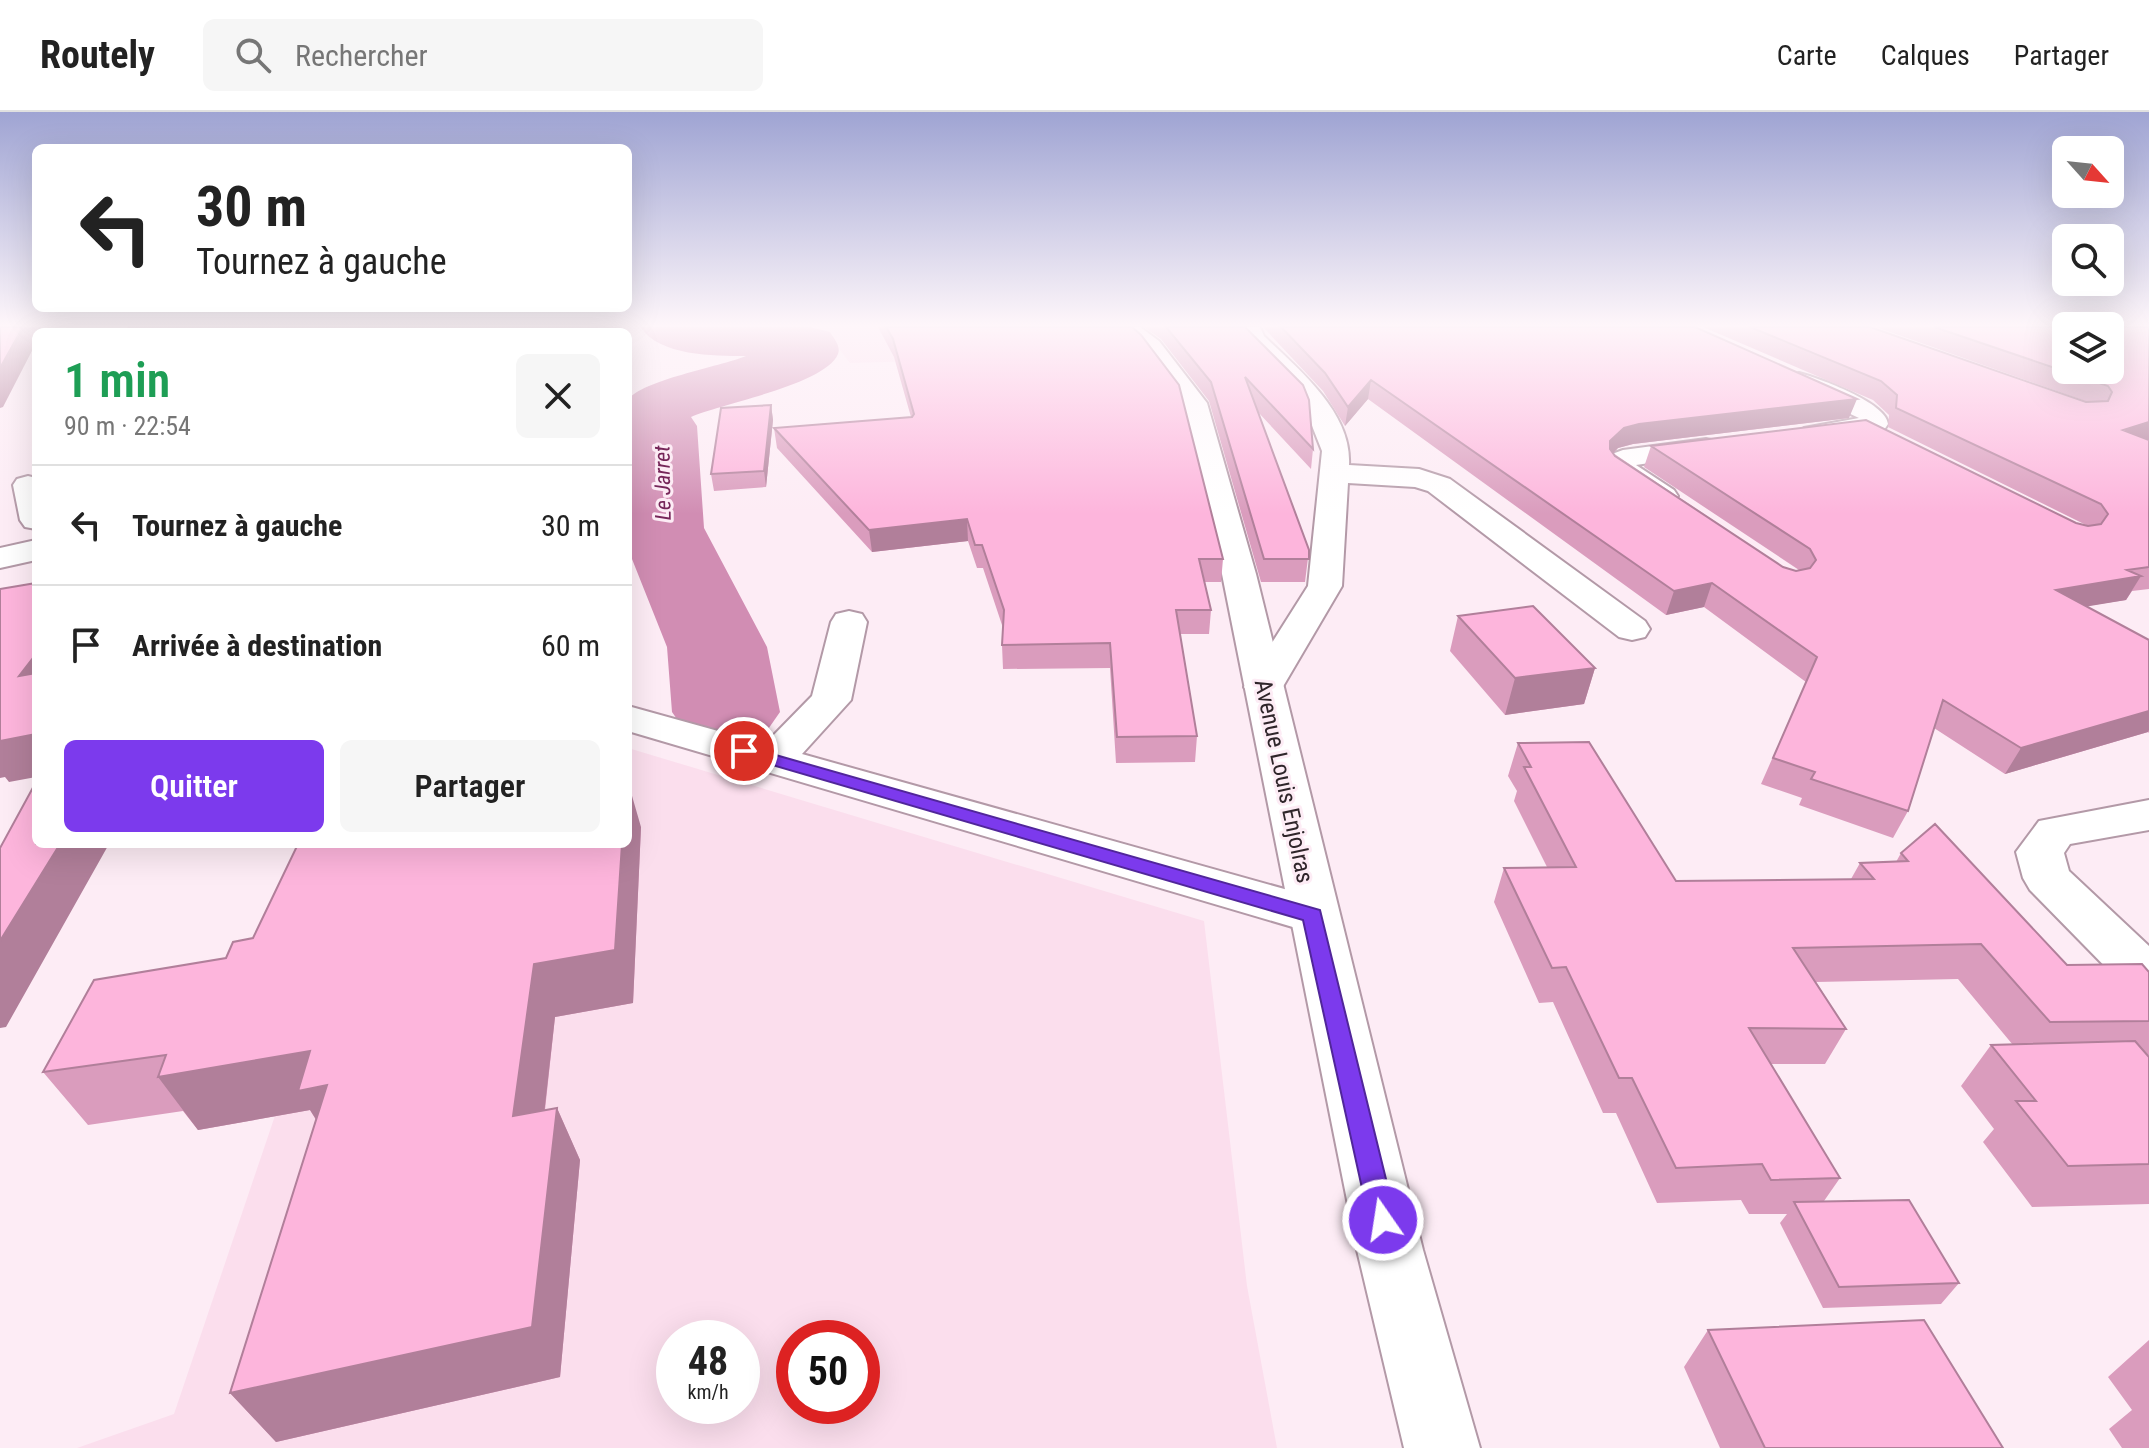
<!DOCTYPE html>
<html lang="fr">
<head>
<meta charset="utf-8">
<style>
	:root { --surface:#fff; --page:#f6f6f6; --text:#222; --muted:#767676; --line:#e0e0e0; --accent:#7c3aed }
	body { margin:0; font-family:"Roboto Condensed",sans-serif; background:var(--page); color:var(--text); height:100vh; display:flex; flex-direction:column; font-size:30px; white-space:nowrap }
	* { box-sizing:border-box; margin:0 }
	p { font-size:26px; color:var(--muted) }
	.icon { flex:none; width:44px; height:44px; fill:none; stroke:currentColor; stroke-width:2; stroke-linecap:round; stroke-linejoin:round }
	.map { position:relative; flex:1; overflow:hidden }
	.details { position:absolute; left:32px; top:216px; width:600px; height:520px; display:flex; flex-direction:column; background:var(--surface); border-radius:12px; box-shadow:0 8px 32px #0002 }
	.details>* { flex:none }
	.top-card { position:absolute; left:32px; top:32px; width:600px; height:168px; border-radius:12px; box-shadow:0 8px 32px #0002; background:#fff; color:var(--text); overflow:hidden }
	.needle { width:52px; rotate:117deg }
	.controls { position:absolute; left:2052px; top:24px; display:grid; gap:16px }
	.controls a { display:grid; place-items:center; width:72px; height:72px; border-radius:12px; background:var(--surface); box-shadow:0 8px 32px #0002; font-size:40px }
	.speed { position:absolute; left:656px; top:1208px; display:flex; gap:16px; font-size:40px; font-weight:700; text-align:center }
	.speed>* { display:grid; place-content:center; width:104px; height:104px; border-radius:50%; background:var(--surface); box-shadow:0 8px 32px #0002; line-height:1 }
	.speed small { font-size:20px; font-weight:400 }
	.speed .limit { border:12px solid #d22; background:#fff; color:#111 }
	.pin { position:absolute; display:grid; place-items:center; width:68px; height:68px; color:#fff; margin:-34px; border:4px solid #fff; border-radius:50%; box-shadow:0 2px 8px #0007 }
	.me { position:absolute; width:88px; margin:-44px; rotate:347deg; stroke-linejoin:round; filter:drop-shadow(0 0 6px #0008) }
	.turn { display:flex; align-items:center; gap:28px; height:168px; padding:0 32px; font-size:36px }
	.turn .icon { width:104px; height:104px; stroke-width:2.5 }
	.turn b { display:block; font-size:56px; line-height:68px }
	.round { display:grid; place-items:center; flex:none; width:84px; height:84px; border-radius:12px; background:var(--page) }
	.head { display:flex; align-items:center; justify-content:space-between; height:136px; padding:0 32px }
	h1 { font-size:48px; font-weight:600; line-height:60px; color:#1e9e55 }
	.primary-button { display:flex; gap:16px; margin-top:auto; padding:16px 32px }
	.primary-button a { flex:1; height:92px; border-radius:12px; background:var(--accent); color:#fff; font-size:32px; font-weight:600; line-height:92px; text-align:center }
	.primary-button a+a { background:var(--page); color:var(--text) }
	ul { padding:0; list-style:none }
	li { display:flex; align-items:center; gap:24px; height:120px; padding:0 32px; border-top:2px solid var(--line) }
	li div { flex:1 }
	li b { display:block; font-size:30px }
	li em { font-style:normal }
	header { display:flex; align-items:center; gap:48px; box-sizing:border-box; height:112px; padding:0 40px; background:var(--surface); border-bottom:2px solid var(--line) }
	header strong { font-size:38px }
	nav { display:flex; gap:44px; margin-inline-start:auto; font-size:28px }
	.search { width:560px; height:72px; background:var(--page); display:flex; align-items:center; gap:20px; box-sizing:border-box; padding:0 28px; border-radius:12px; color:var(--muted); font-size:30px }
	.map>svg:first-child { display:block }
	.built { fill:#fbdeed; fill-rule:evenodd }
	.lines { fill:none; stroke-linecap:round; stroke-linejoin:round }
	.river { fill:#d18db3; fill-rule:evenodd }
	.minor-casing { stroke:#b399a7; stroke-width:4 }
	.major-casing { stroke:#b399a7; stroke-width:4 }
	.minor { fill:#fff; fill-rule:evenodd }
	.major { fill:#fff; fill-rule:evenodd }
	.wall { fill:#da9cbd }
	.shaded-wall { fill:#b17f9a }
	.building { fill:#fdb5dc; stroke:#b17f9a; stroke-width:2 }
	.route { fill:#7c3aed; stroke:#51269a; stroke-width:2 }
	.labels { text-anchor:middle; stroke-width:6; stroke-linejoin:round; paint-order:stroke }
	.far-water-label { font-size:22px; font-style:italic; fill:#762659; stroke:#fdecf5 }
	.street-label { font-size:24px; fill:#2f252a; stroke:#fdecf5 }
</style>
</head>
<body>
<header>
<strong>Routely</strong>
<div class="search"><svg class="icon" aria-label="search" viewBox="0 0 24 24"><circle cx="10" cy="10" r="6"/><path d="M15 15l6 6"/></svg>Rechercher</div>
<nav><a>Carte</a><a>Calques</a><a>Partager</a></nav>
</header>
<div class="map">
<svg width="2149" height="1336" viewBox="0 0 2149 1336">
	<rect width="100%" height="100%" fill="#fdecf5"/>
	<path class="built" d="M697,215H1098L957,248L850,251L835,232L801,220Z
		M628,636L1204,809L1247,1174L1277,1336H77L174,1302L367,732H628ZM674,1226H742V1294H674ZM794,1226H862V1294H794Z"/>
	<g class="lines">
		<path class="river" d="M640,215H810L830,220C834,227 841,234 838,242C825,273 722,291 691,305L697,314L704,416L767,535L780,600L764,623L726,632L688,623L672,600L667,535L628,437V288C642,268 719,255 746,244C713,244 660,244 640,215Z"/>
		<g class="minor-casing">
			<path id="minor" d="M1238,215H1260L1264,224C1299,258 1352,300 1349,353L1419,357L1450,367L1645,509L1650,517L1645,525L1632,528L1619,525L1428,379L1415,375L1348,371L1342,474L1278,583L1264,587L1250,583L1244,575L1308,474L1322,339L1303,291L1246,232Z
				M1799,261C1819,266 1887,291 1888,312L1884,318L1874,320L1814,330L1804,328L1800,322L1804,316L1859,306L1790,274L1786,269L1790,264Z
				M1706,327L1716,329L1720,335L1716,341L1636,353L1674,378L1678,384L1674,390C1652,396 1619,374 1606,356L1612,342L1623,338Z
				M28,364L36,366V417L25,415L20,408L13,373L17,367Z
				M36,428V448L0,456V436Z
				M849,499L862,502L867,510L851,588L802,642L1331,790L1338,803L1331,816L1313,821L628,619V594L765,632L812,584L831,510L836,502Z
				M2149,688V718L2070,732L2064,741L2069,759L2149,834V886L2130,880L2030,778L2023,766L2016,740L2039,709Z"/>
		</g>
		<g class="major-casing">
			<path id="major" d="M1114,215H1140L1159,229L1207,291L1256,462L1423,1138L1480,1336H1404L1357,1138L1222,462L1181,291L1143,239Z"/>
		</g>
		<use href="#minor" class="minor"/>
		<use href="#major" class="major"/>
	</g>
	<path class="wall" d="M878,215H1132L1223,447L1221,470H1204L1211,498L1209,522H1180L1197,624L1195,650L1116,651L1110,556L1003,557L1002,533L1003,516L983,456H977L968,429L872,440L777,336L774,316L911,305L894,245Z
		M1144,215H1245L1313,337L1311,357L1258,300L1309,438L1305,470H1261L1209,289L1161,227Z
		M1263,215H1695L1849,306L1633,332L1618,336L1613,341L1783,455L1796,459L1799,458L1644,355L1651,334L2088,414L1888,315L1889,303L1873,288L1703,215H1870L2086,290H2088L1876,215H2149V327H2148L2149,328V477L2132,479L2126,488L2086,494L2149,528V621L2148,620L2005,662L1934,616L1908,699L1893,726L1799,693L1802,686L1761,672L1806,570L1704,495L1666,503L1368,287L1345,314L1323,279Z
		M771,293L773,308L766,375L714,379L711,362Z
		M1458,504L1595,556L1584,592L1505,603L1450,539Z
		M1518,631L1676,769L1851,767L1860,751L1896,750L1901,741L2067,853L2149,860V943H2148L2149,945V1092L2032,1095L1983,1030L1994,1017L1961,974L1991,933H2013L1958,867L1816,870L1846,917L1825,952H1770L1840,1066L1824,1089L1959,1171L1941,1192L1823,1196L1780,1111L1787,1102H1749L1741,1088L1657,1091L1616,1001H1603L1553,890L1539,891L1494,790L1504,756L1547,755L1514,689L1517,679L1508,664Z
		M641,715L633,891L555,905L545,998L557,996L580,1048L560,1265L276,1330L230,1281L316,1008L310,998L198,1018L183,999L88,1013L43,960L226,846L253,826Z
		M1708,1218L2003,1336H1720L1684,1255Z
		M2149,1228V1336H2122L2109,1317L2132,1298L2108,1265Z"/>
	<path class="shaded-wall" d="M23,215H44L42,220H36V231L3,295L0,296V256Z
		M578,215H623L616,220H580Z
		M1371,268L1368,287L1345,314L1348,295Z
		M1857,287L1849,306L1633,332L1618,336L1605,350L1610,329L1624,316L1639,312Z
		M771,293L773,308L766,375L764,359Z
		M2149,310V327L2111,338L2123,318Z
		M967,407L968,429L872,440L869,418Z
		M2141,464L2126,488L2042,502L2056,478Z
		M1712,471L1704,495L1666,503L1674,479Z
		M36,542V590L19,564Z
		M1595,556L1584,592L1505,603L1515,566Z
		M2149,599V618L2148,620L2005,662L2021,636Z
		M36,622V665L9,670L5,665L0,666V629Z
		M628,670L641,715L633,891L555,905L538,1056L513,1004L534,852L622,732H628Z
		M60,732H109L6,915L0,916V829Z
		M310,939L360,1026L332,1032L310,998L198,1018L158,965Z
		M557,996L580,1048L560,1265L276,1330L230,1281Z"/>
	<path class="building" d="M0,215H23L0,256Z
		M129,215H580L598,220H126Z
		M886,215H1132L1141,223L1179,273L1223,447H1199L1211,498H1176L1197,624L1117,625L1110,531L1002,533L1004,498L982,433H975L967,407L869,418L774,316L912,305L914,302L893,227Z
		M1166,215H1245L1303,273L1309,288L1313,337L1245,265L1309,438V447H1264L1211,270Z
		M1281,215H1695L1857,287L1639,312L1624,316L1610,329V337L1615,344L1783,455L1796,459L1810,456L1816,448L1810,437L1651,334L1866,308L2076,411L2088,414L2101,412L2108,402L2101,392L1896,296L1897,283L1881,269L1750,215H1870L2086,290L2108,289L2112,280L2108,274L1934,215H2066V258H2110V215H2149V310L2123,318L2149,328V455L2127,458L2141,464L2056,478L2149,528V599L2021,636L1943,588L1908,699L1811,667L1815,660L1773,646L1817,545L1712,471L1674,479L1371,268L1348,295L1325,261Z
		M771,293L764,359L711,362L721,296Z
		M36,471V542L19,564L36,561V622L0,629V477Z
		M1533,494L1595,556L1515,566L1458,504Z
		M1589,630L1676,769L1874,767L1860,751L1908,749L1901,741L1935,712L2067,853L2142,852L2149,860V909L2050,910L1981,832L1793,836L1846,917L1749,916L1840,1066L1771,1068L1762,1052L1676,1056L1632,966H1619L1566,855L1552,856L1504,756L1576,755L1524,655H1531L1518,631Z
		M36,670V732H60L0,829V736Z
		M298,732H622L615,838L534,852L513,1004L557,996L532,1215L230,1281L327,973L298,979L310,939L158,965L166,943L43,960L94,868L226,846L233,830L253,826Z
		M2135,929L2149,945V1052L2068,1054L2016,989H2036L1991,933Z
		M1909,1088L1959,1171L1839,1175L1794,1090Z
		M1924,1208L2003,1336H1765L1708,1218Z"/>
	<linearGradient id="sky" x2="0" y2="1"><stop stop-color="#9fa4d3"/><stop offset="0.53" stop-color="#fef6fa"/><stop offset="1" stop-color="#fef6fa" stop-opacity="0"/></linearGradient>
	<rect width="2149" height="402" fill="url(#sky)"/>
	<path class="route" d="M744,634L1320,798L1396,1108L1392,1117L1383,1121L1373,1117L1369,1108L1303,808L738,643L735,639L738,636Z"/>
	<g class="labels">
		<g class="far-water-label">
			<text transform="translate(662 371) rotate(-91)" y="8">Le Jarret</text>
		</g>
		<g class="street-label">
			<text transform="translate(1284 669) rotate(78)" y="8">Avenue Louis Enjolras</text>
		</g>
	</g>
</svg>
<div class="controls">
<a><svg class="needle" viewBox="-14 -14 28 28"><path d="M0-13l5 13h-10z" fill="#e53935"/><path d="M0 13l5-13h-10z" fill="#767676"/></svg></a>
<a><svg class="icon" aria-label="search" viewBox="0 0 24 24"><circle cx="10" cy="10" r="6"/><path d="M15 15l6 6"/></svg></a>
<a><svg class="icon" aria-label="layers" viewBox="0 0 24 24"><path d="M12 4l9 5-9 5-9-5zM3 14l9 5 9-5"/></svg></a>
</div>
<div class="speed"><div>48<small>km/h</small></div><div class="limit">50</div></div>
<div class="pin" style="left:744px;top:639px;background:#d93025"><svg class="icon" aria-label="arrive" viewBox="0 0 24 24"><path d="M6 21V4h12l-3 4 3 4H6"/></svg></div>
<svg class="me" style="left:1383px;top:1108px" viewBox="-20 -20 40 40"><circle r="17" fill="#7c3aed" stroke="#fff" stroke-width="3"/><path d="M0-11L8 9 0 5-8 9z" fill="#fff"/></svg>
<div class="top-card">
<div class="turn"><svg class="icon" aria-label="left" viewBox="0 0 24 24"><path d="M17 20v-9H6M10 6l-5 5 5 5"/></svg><div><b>30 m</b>Tournez à gauche</div></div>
</div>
<section class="details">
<div class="head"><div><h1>1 min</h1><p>90 m · 22:54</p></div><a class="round"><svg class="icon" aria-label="close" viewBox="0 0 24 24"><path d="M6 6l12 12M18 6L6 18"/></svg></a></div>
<ul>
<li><svg class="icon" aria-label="left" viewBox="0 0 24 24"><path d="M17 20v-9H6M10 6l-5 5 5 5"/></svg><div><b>Tournez à gauche</b></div><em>30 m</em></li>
<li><svg class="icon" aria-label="arrive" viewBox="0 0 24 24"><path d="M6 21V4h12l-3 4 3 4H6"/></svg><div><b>Arrivée à destination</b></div><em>60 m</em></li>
</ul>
<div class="primary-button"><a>Quitter</a><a>Partager</a></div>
</section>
</div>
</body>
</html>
